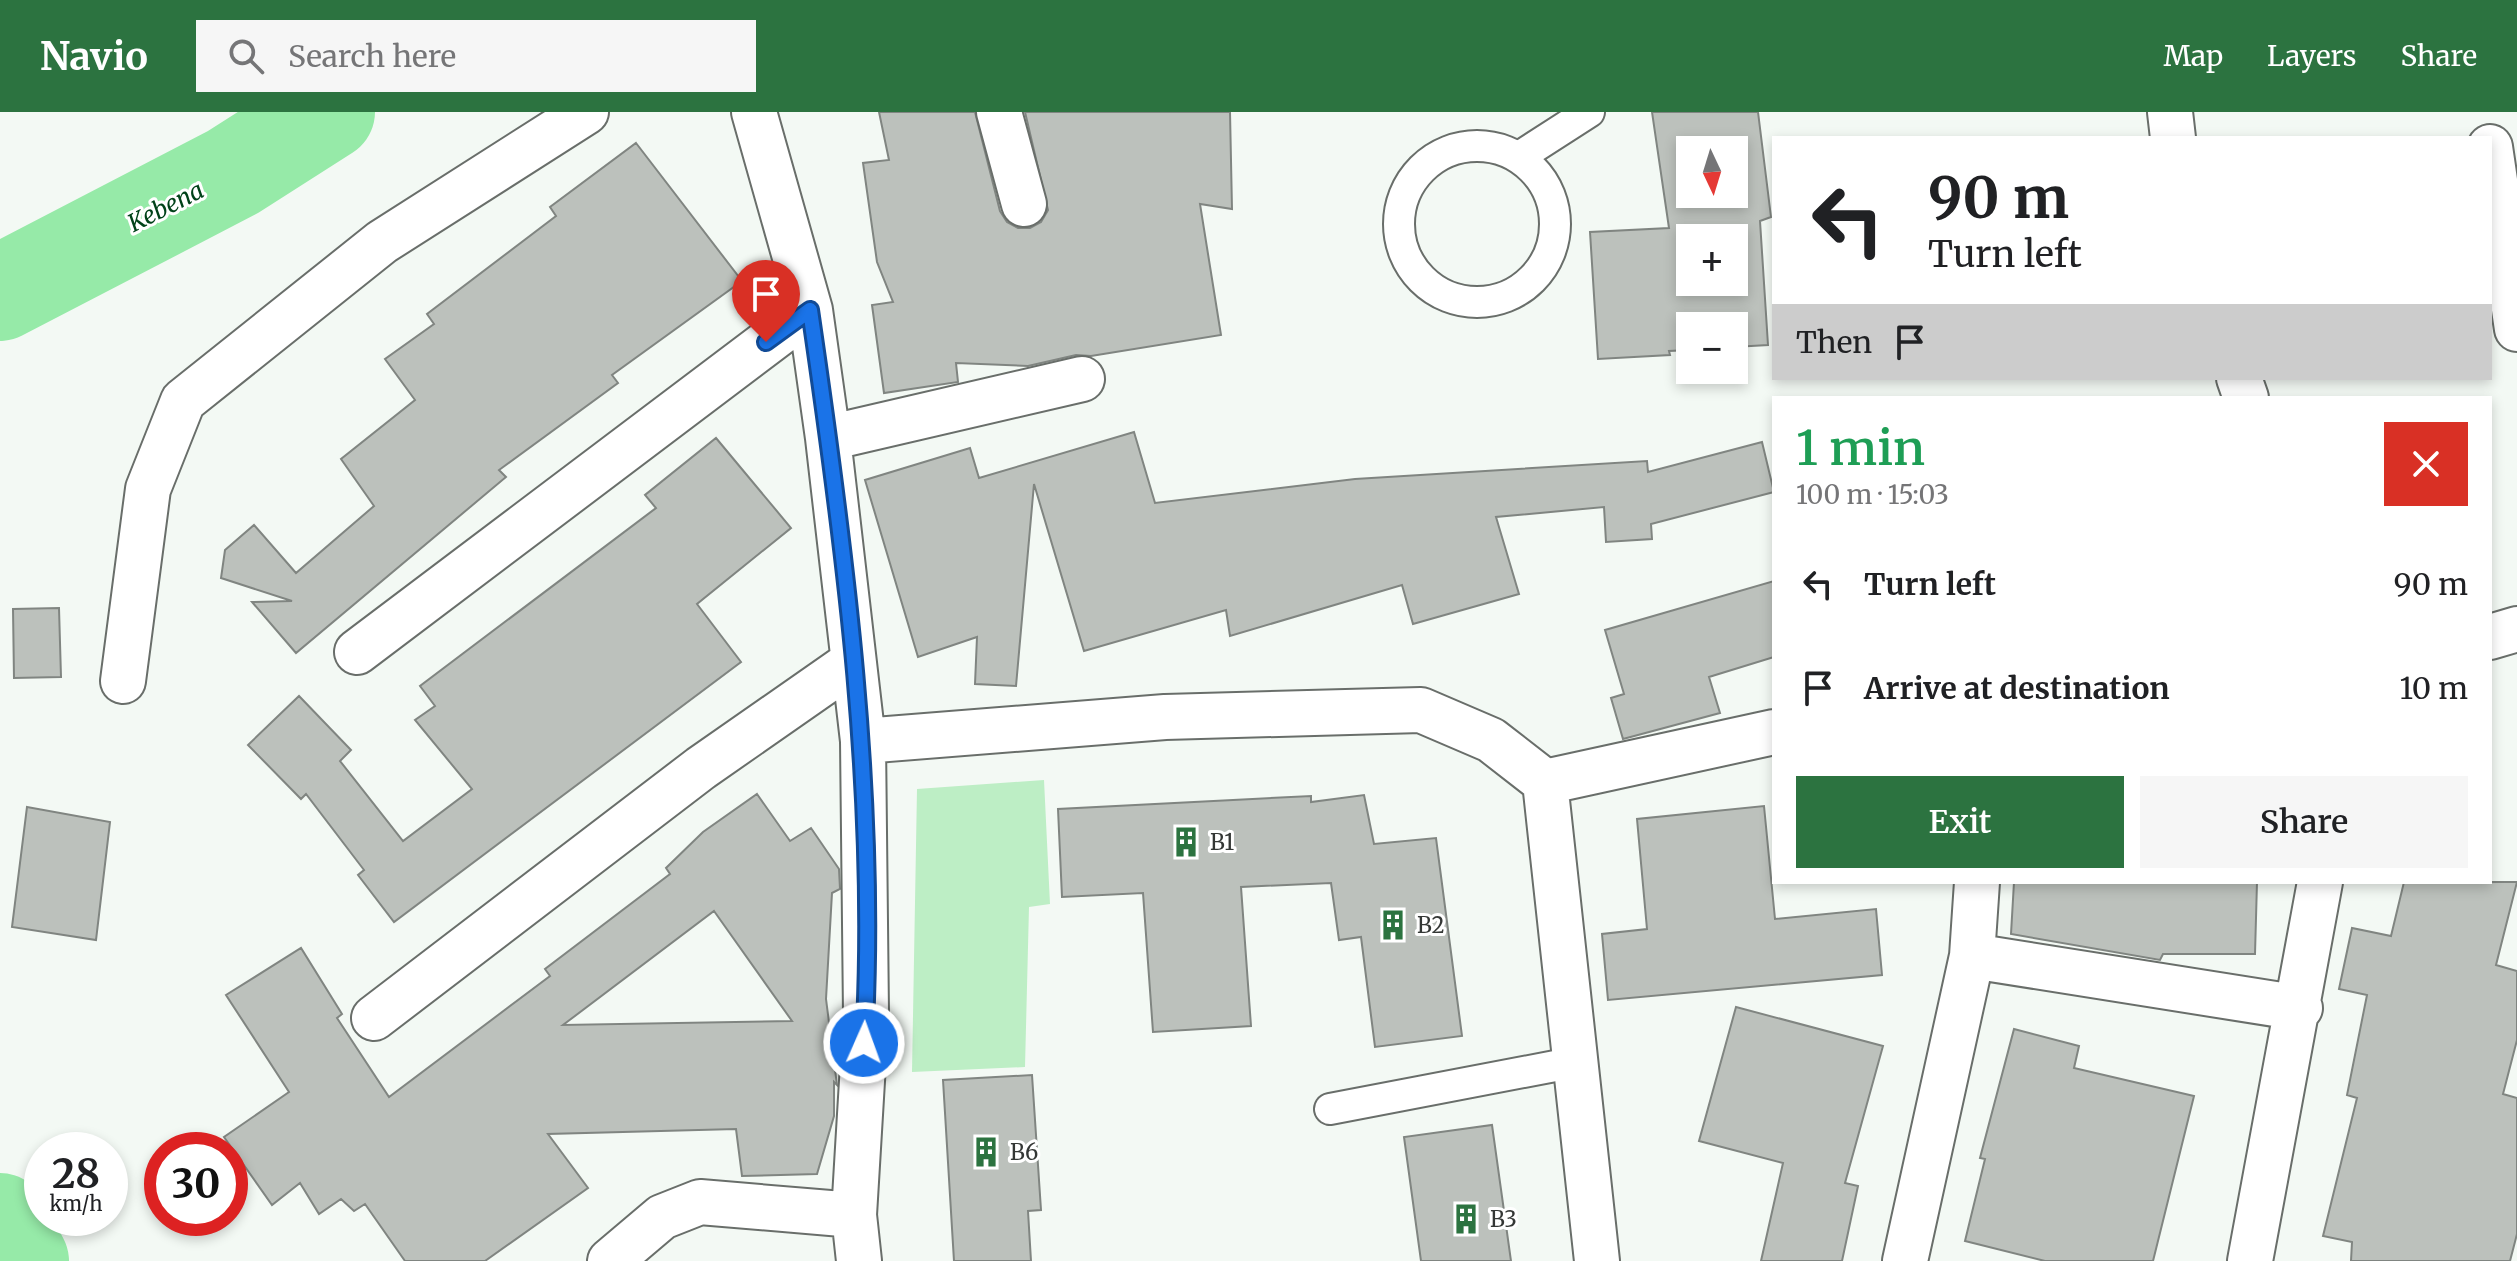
<!DOCTYPE html>
<html lang="en">
<head>
<meta charset="utf-8">
<style>
	:root { --surface:#fff; --page:#f6f6f6; --text:#202124; --muted:#757577; --accent:#2c7340 }
	body { margin:0; font-family:Merriweather,serif; background:var(--page); color:var(--text); height:100vh; display:flex; flex-direction:column; font-size:30px; white-space:nowrap }
	* { box-sizing:border-box; margin:0 }
	p { font-size:26px; color:var(--muted) }
	.icon { flex:none; width:44px; height:44px; fill:none; stroke:currentColor; stroke-width:2; stroke-linecap:round; stroke-linejoin:round }
	.map { position:relative; flex:1; overflow:hidden }
	.panel { position:absolute; left:1772px; top:284px; width:720px; height:488px; display:flex; flex-direction:column; background:var(--surface); border-radius:0px; box-shadow:0 4px 12px #0003 }
	.panel>* { flex:none }
	.top-card { position:absolute; left:1772px; top:24px; width:720px; height:244px; border-radius:0px; box-shadow:0 4px 12px #0003; background:#fff; color:var(--text); overflow:hidden }
	.needle { width:52px; rotate:176deg }
	.fabs { position:absolute; left:1676px; top:24px; display:grid; gap:16px }
	.fabs a { display:grid; place-items:center; width:72px; height:72px; border-radius:0px; background:var(--surface); box-shadow:0 4px 12px #0003; font-size:40px }
	.speed { position:absolute; left:24px; top:1020px; display:flex; gap:16px; font-size:40px; font-weight:700; text-align:center }
	.speed>* { display:grid; place-content:center; width:104px; height:104px; border-radius:50%; background:var(--surface); box-shadow:0 4px 12px #0003; line-height:1 }
	.speed small { font-size:20px; font-weight:400 }
	.speed .limit { border:12px solid #d22; background:#fff; color:#111 }
	.pin { position:absolute; display:grid; place-items:center; width:68px; height:68px; color:#fff; margin:-82px -34px; border-radius:50% 50% 50% 0; rotate:-45deg; box-shadow:0 0 8px #0007 }
	.pin .icon { rotate:45deg }
	.me { position:absolute; width:88px; margin:-44px; rotate:2deg; stroke-linejoin:round; filter:drop-shadow(0 0 6px #0008) }
	.turn { display:flex; align-items:center; gap:28px; height:168px; padding:0 24px; font-size:36px }
	.turn .icon { width:104px; height:104px; stroke-width:2.5 }
	.turn b { display:block; font-size:56px; line-height:68px }
	.then { display:flex; align-items:center; height:76px; padding:0 24px; background:#0003; gap:16px; font-size:30px }
	.round { display:grid; place-items:center; flex:none; width:84px; height:84px; border-radius:0px; background:var(--page) }
	.summary { display:flex; align-items:center; justify-content:space-between; height:136px; padding:0 24px }
	h1 { font-size:48px; font-weight:600; line-height:60px; color:#1e9e55 }
	.button { display:flex; gap:16px; margin-top:auto; padding:16px 24px }
	.button a { flex:1; height:92px; border-radius:0px; background:var(--accent); color:#fff; font-size:32px; font-weight:600; line-height:92px; text-align:center }
	.button a+a { background:var(--page); color:var(--text) }
	ul { padding:0; list-style:none }
	li { display:flex; align-items:center; gap:24px; height:104px; padding:0 24px }
	li div { flex:1 }
	li b { display:block; font-size:30px }
	li em { font-style:normal }
	header { display:flex; align-items:center; gap:48px; box-sizing:border-box; height:112px; padding:0 40px; background:var(--accent); color:#fff }
	header strong { font-size:38px }
	nav { display:flex; gap:44px; margin-inline-start:auto; font-size:28px }
	.search { width:560px; height:72px; background:var(--page); display:flex; align-items:center; gap:20px; box-sizing:border-box; padding:0 28px; border-radius:0px; color:var(--muted); font-size:30px }
	.map>svg:first-child { display:block }
	.green { fill:#bdeec5 }
	.lines { fill:none; stroke-linecap:round; stroke-linejoin:round }
	.river { stroke:#96eaa8; stroke-width:96 }
	.building { fill:#bcc1bc; stroke:#808581; stroke-width:2; fill-rule:evenodd }
	.service-casing { stroke:#696e6a; stroke-width:34 }
	.minor-casing { stroke:#696e6a; stroke-width:48 }
	.service { stroke:#fff; stroke-width:30 }
	.minor { stroke:#fff; stroke-width:44 }
	.route-casing { stroke:#114b97; stroke-width:20 }
	.route { stroke:#1a73e8; stroke-width:14 }
	.labels { text-anchor:middle; stroke-width:6; stroke-linejoin:round; paint-order:stroke }
	.poi-label { font-size:22px; fill:#343735; stroke:#fff; text-anchor:start }
	.water-label { font-size:24px; font-style:italic; fill:#004219; stroke:#fff }
</style>
</head>
<body>
<header>
<strong>Navio</strong>
<div class="search"><svg class="icon" aria-label="search" viewBox="0 0 24 24"><circle cx="10" cy="10" r="6"/><path d="M15 15l6 6"/></svg>Search here</div>
<nav><a>Map</a><a>Layers</a><a>Share</a></nav>
</header>
<div class="map">
<svg width="2517" height="1149" viewBox="0 0 2517 1149">
	<rect width="100%" height="100%" fill="#f3f9f4"/>
	<path class="green" d="M1044,668L1050,792L1029,795L1025,955L912,960L917,677Z"/>
	<g class="lines">
		<path class="river" d="M0,181L233,60L327,0
			M0,1109L21,1149"/>
	</g>
	<path class="building" d="M879,0H975L1000,99L1007,110L1018,116H1030L1041,110L1048,98L1025,0H1230L1232,97L1200,92L1221,223L1091,244L1076,243L1028,254L956,251L958,270L884,281L872,193L893,190L877,150L863,51L889,48Z
		M1652,0H1758L1771,105L1760,109L1768,233L1734,235V214H1690V238L1669,239L1670,243L1598,247L1590,120L1669,116ZM1690,38H1734V82H1690ZM1690,126H1734V170H1690Z
		M636,31L742,169L612,263L618,271L499,358L506,365L296,541L252,490L292,489L221,466L225,438L254,413L296,461L374,394L341,347L415,288L385,247L434,212L427,202L556,104L550,95Z
		M1134,320L1155,391L1355,367L1647,349L1648,360L1762,330L1774,380L1651,412L1652,427L1606,430L1604,395L1496,405L1519,482L1413,512L1402,473L1230,524L1226,498L1084,539L1034,372L1016,574L975,572L977,525L918,545L865,368L970,336L979,366Z
		M716,326L791,416L697,492L741,550L394,810L358,763L364,758L306,682L301,687L248,633L299,584L351,638L340,649L403,729L472,677L415,608L435,594L420,574L656,396L645,383Z
		M1774,469V545L1709,565L1720,601L1623,627L1611,586L1624,582L1605,518Z
		M59,496L61,565L14,566L13,497Z
		M757,682L790,729L811,716L839,757L840,777L832,781L826,887L837,973L834,970V1004L817,1062L742,1064L736,1017L548,1022L588,1076L485,1149H405L365,1092L354,1099L341,1087L319,1102L300,1071L272,1093L224,1025L289,980L226,883L301,836L342,902L337,906L389,985L550,864L545,857L670,762L666,756L703,720ZM714,799L792,909L563,913Z
		M1364,683L1374,732L1436,726L1462,924L1375,935L1361,825L1339,828L1331,771L1241,775L1251,914L1153,920L1143,781L1062,785L1058,697L1311,684V690Z
		M1764,694L1775,807L1876,797L1882,863L1608,888L1602,822L1647,817L1637,707Z
		M27,695L110,710L96,828L12,815Z
		M2014,770H2257L2255,842H2163L2160,848L2011,822Z
		M2404,770H2517L2496,853L2517,859V928L2503,982L2517,986V1122L2510,1149H2351L2352,1130L2323,1124L2357,986L2347,983L2367,883L2339,877L2352,816L2391,824Z
		M1736,895L1883,934L1845,1071L1858,1074L1842,1149H1761L1783,1051L1699,1029Z
		M2014,917L2079,934L2074,956L2194,984L2153,1149H2045L1965,1129L1985,1047L1980,1046Z
		M1032,963L1041,1098L1028,1099L1031,1149H954L943,968Z
		M1492,1013L1511,1149H1421L1404,1025Z"/>
	<g class="lines">
		<g class="service-casing">
			<path id="service" d="M1399 112a78 78 0 1 1 156 0a78 78 0 1 1-156 0Z
				M1519,45L1589,0
				M1330,997L1576,950"/>
		</g>
		<g class="minor-casing">
			<path id="minor" d="M754,0L810,198L828,326L863,629L1165,605L1421,598L1491,628L1545,670L1597,1149
				M999,0L1024,92
				M2170,0L2173,26
				M2490,35L2517,217
				M2239,266L2246,286
				M828,326L1082,267
				M2490,525L2517,517
				M357,540L810,198
				M123,569L148,377L183,289L382,130L586,0
				M1545,670L1774,620
				M1972,844L2300,896
				M374,906L701,656L853,550
				M610,1149L662,1105L700,1090L854,1103
				M859,1149L854,1103L866,902L863,629
				M1905,1149L1972,844L1977,770
				M2250,1149L2320,770"/>
		</g>
		<use href="#service" class="service"/>
		<use href="#minor" class="minor"/>
	</g>
	<g class="lines">
		<g class="route-casing">
			<path id="route" d="M766,230L810,198C845,438 878,688 864,931"/>
		</g>
		<use href="#route" class="route"/>
	</g>
	<defs>
		<g id="building-bare" transform="scale(2.4)"><path d="M-4-6H4V6H1V3H-1V6H-4ZM-2.5-4.3h1.7v1.8h-1.7ZM.8-4.3h1.7v1.8H.8ZM-2.5-1h1.7V.8h-1.7ZM.8-1h1.7V.8H.8Z" fill="#2c7340" stroke="#fff" stroke-width="2.5" paint-order="stroke"/></g>
	</defs>
	<g fill-rule="evenodd">
		<use href="#building-bare" x="1186" y="730"/>
		<use href="#building-bare" x="1393" y="813"/>
		<use href="#building-bare" x="986" y="1040"/>
		<use href="#building-bare" x="1466" y="1107"/>
	</g>
	<g class="labels">
		<g class="poi-label">
			<text x="1210" y="738">B1</text>
			<text x="1417" y="821">B2</text>
			<text x="1010" y="1048">B6</text>
			<text x="1490" y="1115">B3</text>
		</g>
		<g class="water-label">
			<text transform="translate(166 95) rotate(-27)" y="8">Kebena</text>
		</g>
	</g>
</svg>
<div class="fabs">
<a><svg class="needle" viewBox="-14 -14 28 28"><path d="M0-13l5 13h-10z" fill="#e53935"/><path d="M0 13l5-13h-10z" fill="#757577"/></svg></a>
<a>+</a>
<a>−</a>
</div>
<div class="speed"><div>28<small>km/h</small></div><div class="limit">30</div></div>
<div class="pin" style="left:766px;top:230px;background:#d93025"><svg class="icon" aria-label="arrive" viewBox="0 0 24 24"><path d="M6 21V4h12l-3 4 3 4H6"/></svg></div>
<svg class="me" style="left:864px;top:931px" viewBox="-20 -20 40 40"><circle r="17" fill="#1a73e8" stroke="#fff" stroke-width="3"/><path d="M0-11L8 9 0 5-8 9z" fill="#fff"/></svg>
<div class="top-card">
<div class="turn"><svg class="icon" aria-label="left" viewBox="0 0 24 24"><path d="M17 20v-9H6M10 6l-5 5 5 5"/></svg><div><b>90 m</b>Turn left</div></div>
<div class="then">Then<svg class="icon" aria-label="arrive" viewBox="0 0 24 24"><path d="M6 21V4h12l-3 4 3 4H6"/></svg></div>
</div>
<section class="panel">
<div class="summary"><div><h1>1 min</h1><p>100 m · 15:03</p></div><a class="round" style="background:#d93025;color:#fff"><svg class="icon" aria-label="close" viewBox="0 0 24 24"><path d="M6 6l12 12M18 6L6 18"/></svg></a></div>
<ul>
<li><svg class="icon" aria-label="left" viewBox="0 0 24 24"><path d="M17 20v-9H6M10 6l-5 5 5 5"/></svg><div><b>Turn left</b></div><em>90 m</em></li>
<li><svg class="icon" aria-label="arrive" viewBox="0 0 24 24"><path d="M6 21V4h12l-3 4 3 4H6"/></svg><div><b>Arrive at destination</b></div><em>10 m</em></li>
</ul>
<div class="button"><a>Exit</a><a>Share</a></div>
</section>
</div>
</body>
</html>
